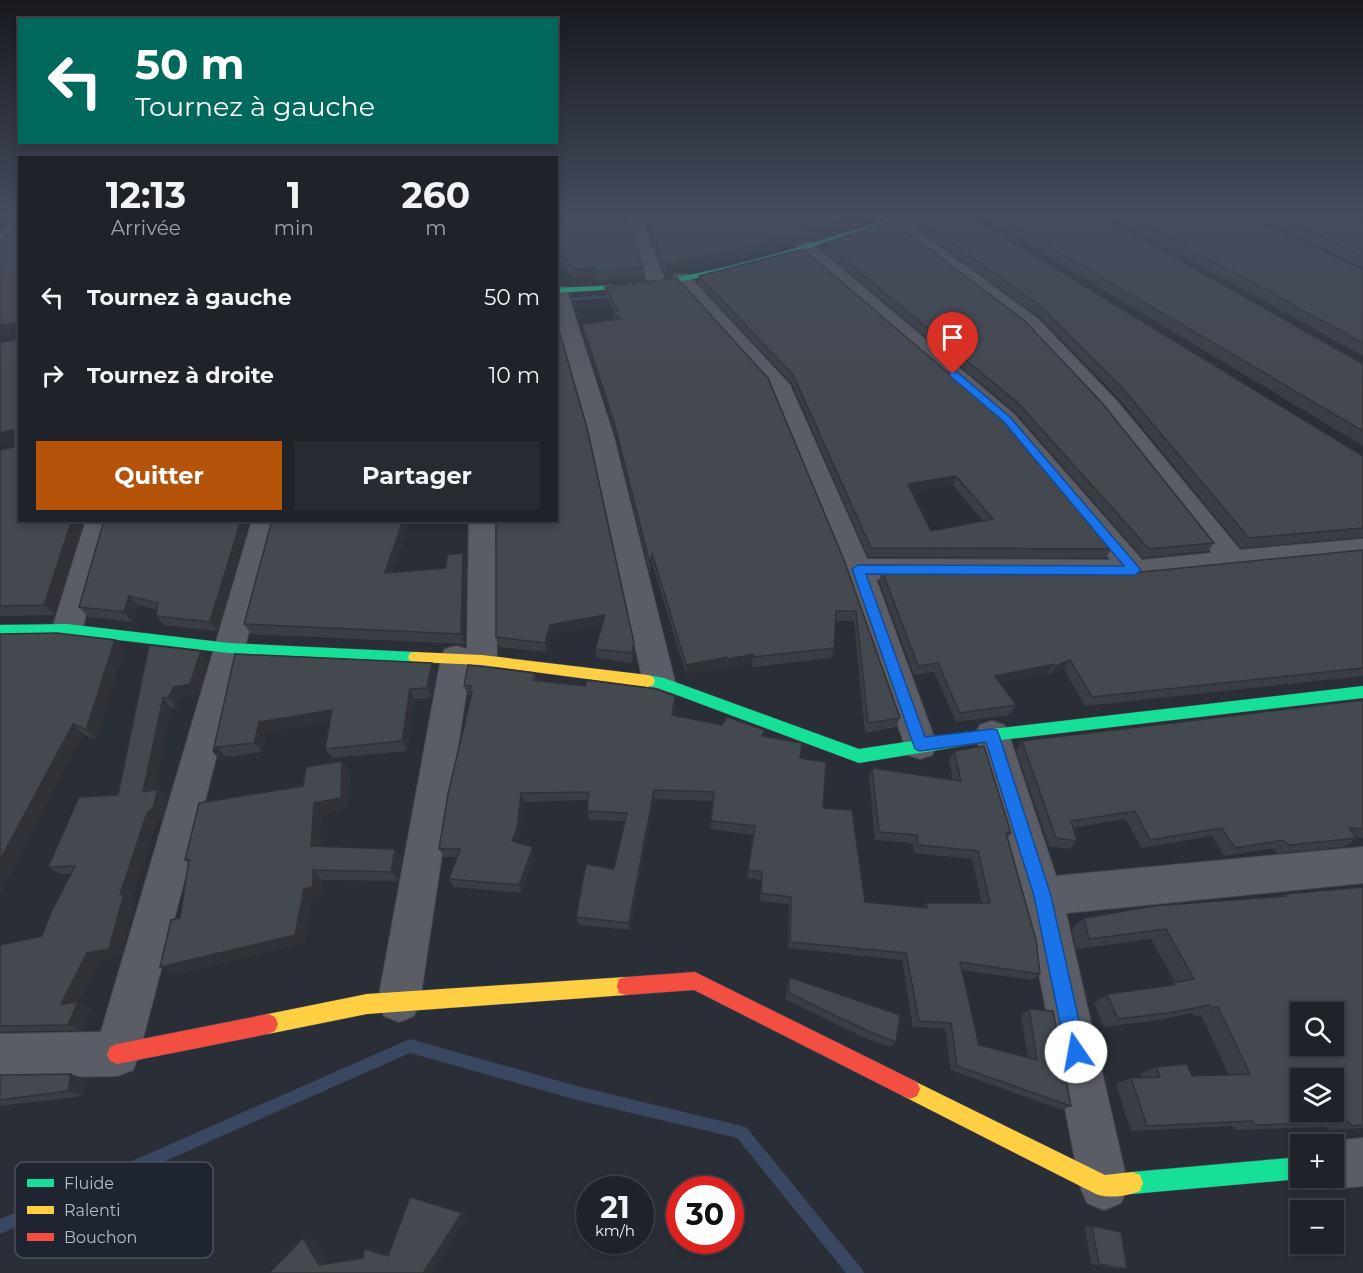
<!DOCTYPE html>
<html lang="fr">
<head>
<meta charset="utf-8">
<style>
	:root { --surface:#202229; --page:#282a31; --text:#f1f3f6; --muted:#a2a4a8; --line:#3d3f46; --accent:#b45309 }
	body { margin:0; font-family:Montserrat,sans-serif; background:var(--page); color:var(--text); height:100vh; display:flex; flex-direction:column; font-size:22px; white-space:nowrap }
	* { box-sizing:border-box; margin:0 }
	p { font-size:20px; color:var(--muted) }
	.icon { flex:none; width:33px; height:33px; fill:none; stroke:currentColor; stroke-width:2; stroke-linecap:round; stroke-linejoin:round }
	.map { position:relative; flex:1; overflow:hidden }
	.sheet { position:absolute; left:18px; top:156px; width:540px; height:366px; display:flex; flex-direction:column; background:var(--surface); border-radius:0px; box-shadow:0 3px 9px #0003,0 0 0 2px var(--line) }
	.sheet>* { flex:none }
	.hud { position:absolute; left:18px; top:18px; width:540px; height:126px; border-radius:0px; box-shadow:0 3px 9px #0003,0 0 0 2px var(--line); background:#00695c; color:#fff; overflow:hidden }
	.fabs { position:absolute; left:1290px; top:1002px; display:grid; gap:12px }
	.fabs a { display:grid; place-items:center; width:54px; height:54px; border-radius:0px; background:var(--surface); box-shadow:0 3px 9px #0003,0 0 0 2px var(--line); font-size:30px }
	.speed { position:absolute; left:576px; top:1176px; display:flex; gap:12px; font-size:30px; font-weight:700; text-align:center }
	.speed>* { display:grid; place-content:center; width:78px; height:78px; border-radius:50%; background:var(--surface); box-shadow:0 3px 9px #0003,0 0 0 2px var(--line); line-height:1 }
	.speed small { font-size:15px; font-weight:400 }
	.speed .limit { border:9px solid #d22; background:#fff; color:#111 }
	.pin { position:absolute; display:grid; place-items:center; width:51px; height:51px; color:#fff; margin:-62px -26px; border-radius:50% 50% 50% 0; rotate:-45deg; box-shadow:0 0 6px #0007 }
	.pin .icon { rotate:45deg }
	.me { position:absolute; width:66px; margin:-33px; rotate:348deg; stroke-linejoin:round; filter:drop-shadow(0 0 4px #0008) }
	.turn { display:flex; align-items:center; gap:21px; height:126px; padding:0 18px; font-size:27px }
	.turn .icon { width:78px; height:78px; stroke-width:2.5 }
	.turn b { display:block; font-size:42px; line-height:51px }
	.eta { display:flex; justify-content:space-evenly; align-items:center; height:102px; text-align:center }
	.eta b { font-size:36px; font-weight:700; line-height:42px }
	.action { display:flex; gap:12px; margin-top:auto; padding:12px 18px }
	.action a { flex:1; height:69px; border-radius:0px; background:var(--accent); color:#fff; font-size:24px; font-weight:700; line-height:69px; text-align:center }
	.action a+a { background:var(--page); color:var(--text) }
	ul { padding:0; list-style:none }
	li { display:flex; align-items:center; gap:18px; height:78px; padding:0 18px }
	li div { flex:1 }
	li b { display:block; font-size:22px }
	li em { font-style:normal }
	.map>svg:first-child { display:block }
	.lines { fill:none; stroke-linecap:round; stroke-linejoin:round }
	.stream { fill:#3a4760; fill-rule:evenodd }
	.street-casing { stroke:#464950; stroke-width:2 }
	.fast-casing { stroke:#464950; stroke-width:1 }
	.slow-casing { stroke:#464950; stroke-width:1 }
	.jam-casing { stroke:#464950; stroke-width:1 }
	.street { fill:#5a5d65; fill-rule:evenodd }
	.fast { fill:#16e098; fill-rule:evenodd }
	.slow { fill:#ffcf43; fill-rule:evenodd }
	.jam { fill:#f24e42; fill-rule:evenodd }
	.wall { fill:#3a3e44; fill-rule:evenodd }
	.shaded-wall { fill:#303237 }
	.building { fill:#44484f; stroke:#303237; stroke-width:1.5; fill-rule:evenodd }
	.route { fill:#1a73e8; stroke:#114b97; stroke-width:1.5 }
	.key { fill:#1e2431; stroke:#4b515e; stroke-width:1.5 }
	.key-label { font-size:16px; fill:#b5bbc7 }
</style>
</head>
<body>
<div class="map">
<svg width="1363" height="1273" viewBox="0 0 1363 1273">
	<rect width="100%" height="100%" fill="#2a2e37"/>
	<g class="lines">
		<path class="stream" d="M616,294L618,295V297L556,302V300L558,299Z
			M410,1039L577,1086L746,1127L861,1268L864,1273H846L737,1138L577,1100L410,1053L0,1234V1219Z"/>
		<g class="street-casing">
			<path id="street" d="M20,214V231L6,252L0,253V236L14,215Z
				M624,214H728L720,219L643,223L666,283L663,287H651L648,283L628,224L556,228V218Z
				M1261,214H1294L1292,217L1249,226L1241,221L1243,218Z
				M893,215L899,217L1038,319L1117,401L1240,550L1363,539V557L1135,580L876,579L937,745L932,755L920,759L908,755L844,569L769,387L675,282L672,278L675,274H687L790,385L867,559L1111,560L998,424L798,250L796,246L804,241L810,242L1014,414L1142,560L1212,553L1101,411L1024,327L887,223L885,220Z
				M556,286L565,287L567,291L614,437L675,682L670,691L659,695L648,691L643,682L590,437L556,318Z
				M86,520H112L82,629L78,637L67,640L56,637L52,629Z
				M252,520H278L139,1054L133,1070L117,1076L0,1078V1034L101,1032Z
				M469,520H495L497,660L493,669L482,672L470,667L420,1001L414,1016L399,1022L384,1016L378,1001L441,658L445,649L456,646L467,649Z
				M992,721L1004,725L1009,735L1056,876L1363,847V883L1066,913L1128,1186L1121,1203L1104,1210L1087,1203L1080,1186L1024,896L975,735L980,725Z
				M1363,1138V1186L1334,1189L1317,1182L1315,1178H1334V1144H1326L1334,1141Z"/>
		</g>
		<g class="fast-casing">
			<path id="fast" d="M904,214H915L789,254L693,279L648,287L556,293V288C591,286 627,286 661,280C744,267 824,239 904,214Z
				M67,624L229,643L415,652L420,653L422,657L420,661L415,662L229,653L67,634L0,635V625Z
				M648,675L664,678L859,749L992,729L1363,686V698L992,741L859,763L658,688L643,685L641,681L643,677Z
				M1300,1157V1178H1303L1300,1179L1132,1194L1124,1191L1121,1183L1124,1175L1132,1172Z"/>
		</g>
		<g class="slow-casing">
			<path id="slow" d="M415,652L482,655L648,675L653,677L655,681L653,685L648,687L482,665L415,662L410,661L408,657L410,653Z
				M626,977L633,979L635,986L633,993L626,995L367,1014L268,1034L261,1031L258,1024L261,1017L268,1014L367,994Z
				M910,1079L1105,1175L1132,1172L1140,1175L1143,1183L1140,1191C1127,1196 1109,1199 1096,1194L903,1096L900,1089L903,1082Z"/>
		</g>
		<g class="jam-casing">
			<path id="jam" d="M695,972L917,1082L920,1089L917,1096L910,1099L903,1096L694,990L626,995L619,993L617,986L619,979L626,977Z
				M268,1014L275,1017L278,1024L275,1031L268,1034L117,1064L110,1061L107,1054L110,1047L117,1044Z"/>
		</g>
		<use href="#street" class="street"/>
		<use href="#fast" class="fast"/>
		<use href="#slow" class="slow"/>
		<use href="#jam" class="jam"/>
	</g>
	<path class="wall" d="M17,214H20V520H84L54,615L0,616V450L14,447L13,442L0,444V342L15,340V333L0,335V245L2,244L16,223Z
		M556,214H593L556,216Z
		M696,214H887L747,256L665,274L646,225V216Z
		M912,214L1363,456V537L1241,548L1119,399L1040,317L910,223Z
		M977,214H1098L1363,364V446Z
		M1107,214H1240L1363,270V356Z
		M1251,214H1363V268Z
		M556,221L643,267V277L596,280L593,276L575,278L556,258Z
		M825,243L1214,543L1208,551L1143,558L1016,413L823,250Z
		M699,276L1111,549L1106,558L868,557L792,384L699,284ZM953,485L983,521L931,531L912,492Z
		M605,287L768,378L900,718L896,727L865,733L854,621H836L834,648L831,658L753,667L752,664L727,668L726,667L686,674L652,563L650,574L616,436L583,333L582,324L614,320L613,312L614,311L605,296Z
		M104,520H250L217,631L164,625L156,616L157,610L138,605L132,622L88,617L79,607Z
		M410,520L393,572L446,568L463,553L466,563L465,644L251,634L244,624Z
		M496,520L634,643V653L632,663L597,658L595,649L602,626L552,634L547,652L499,647L496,637Z
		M1363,550V676L1085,706L1064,669L1049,675L1048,673L1000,683L1016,705L1010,715L956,722L934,672L914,675L879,581L882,571L1142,572Z
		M0,634L124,650L96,740L83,734L0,893Z
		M149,645L208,661L198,694L182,696L177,707L171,708L155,789H158L168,797L162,816L157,821L132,900L135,902L121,955L100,960L78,1002L91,1008L81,1030L0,1032V945L42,936L71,874H60L48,867L118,795Z
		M235,654L436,673L431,698L414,699L407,751L332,758L325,749L330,721L266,732L262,752L226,757L221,761L213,752Z
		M535,673L537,680L675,696V705L674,716L764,736L800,758L823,808L865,902L922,908L926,903H982L972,859L914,853L913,843L875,840L869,776L872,768L953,780L949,760L954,751L1011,833L1008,838L1040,974L1032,980L962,970L979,1045L1028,1058L1021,1014L1029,1009L1071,1106L1062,1110L951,1070L945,1028L913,1027L902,960L788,948L789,904L760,901L761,880L747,878L753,835L710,829L713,801L654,799L630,930L579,925L576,917L614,869L625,821L589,820L587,811L588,800L524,802L520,837L517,842L535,855L522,893L454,887L449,879L457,857H444L439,849L471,696V695H468L464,686Z
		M1363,700V838H1357L1344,847L1279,853L1276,852L1273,848L1224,856L1212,836L1141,848L1126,819L1073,828L1077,841L1070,849L1049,846L1016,750L1022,741Z
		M350,771L348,808L322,814L320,846L395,849L402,858L398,881L322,880L321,896L313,898L304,943L174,975L188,863L185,860L303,786Z
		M1363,887V1128L1328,1130L1326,1127L1234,1130L1233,1126L1131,1131L1116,1084L1131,1078H1142L1140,1074L1156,1067L1192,1076L1229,1075L1201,1015L1194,1016L1192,1013L1159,1020L1104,1027L1094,1003L1107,994L1165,987L1175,982L1151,939L1076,949L1072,928L1084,918L1281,896L1285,894Z
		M789,977L896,1042L891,1047L867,1039L786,1000L787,984Z
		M0,1075L86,1079L83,1096L0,1106Z
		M1092,1226L1127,1269H1118L1091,1264L1085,1227Z"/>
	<path class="shaded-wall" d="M1,214H13L0,232V215Z
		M859,214H887L747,256L665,274V264Z
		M593,267V276L575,278L574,269Z
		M15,323L20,333L0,335V325Z
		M13,430L20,441L0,444V433Z
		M956,476L953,485L905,493L908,484Z
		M72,520H84L54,615L44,605Z
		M241,520H250L217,631L210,622Z
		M403,520H410L390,583L385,573Z
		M463,553L466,563L465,644L461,634Z
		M652,553V563L650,574V564Z
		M129,596L138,605L132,622L124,612Z
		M605,615L606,625L552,634L547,652L545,643L550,625Z
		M115,640L124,650L96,740L86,730Z
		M634,643V653L632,663V653Z
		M201,651L208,661L198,694L182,696L177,707L168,698L174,687Z
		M753,654L752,664L727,668L728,659Z
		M727,657L726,667L686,674V665Z
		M1070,660L1064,669L1049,675L1055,666Z
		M432,663L436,673L431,698L427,688Z
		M1054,664L1048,673L990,685L995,676Z
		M410,689L414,699L407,751L402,741Z
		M675,696V705L672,725V715Z
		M163,698L171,708L153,800L143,792Z
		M332,710L338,720L266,732L262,752L254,743L259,722Z
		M73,724L83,734L0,893V860Z
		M217,747L226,757L221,761L213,752Z
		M342,761L350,771L348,808L322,814L320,855L311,846L314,803Z
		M158,789L168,797L162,816L157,821L132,900L135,902L121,955L100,960L78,1002L91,1008L81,1030L68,1025L61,1004L87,953L120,895L147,813Z
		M654,790V799L630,930L629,923Z
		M521,793L524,802L520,837L515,849L512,841Z
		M533,847L535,855L522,893L519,885Z
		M395,849L402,858L398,881L391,872Z
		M313,870L322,880L321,896L313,898L304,943L174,975L160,967L304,889Z
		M71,1074L86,1079L83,1096L68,1091Z
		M418,1199L469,1215L432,1273H423Z
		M303,1238L315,1239L331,1265H319Z
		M364,1249H374L398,1256H388Z"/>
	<path class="building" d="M17,214H20V520H72L44,605L0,606V450L14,447L13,430L0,433V342L15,340V323L0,325V245L2,244L16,223Z
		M696,214H859L747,247L665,264L646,216Z
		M912,214H966L1363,456V528L1249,538L1124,390L1043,308Z
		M994,214H1098L1363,364V431Z
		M1127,214H1240L1363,270V343Z
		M1274,214H1363V256Z
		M626,218L643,267L595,271L593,267L574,269L556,250V221Z
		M892,221L1025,321L1103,404L1214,543L1149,549L1019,404L825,243Z
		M803,249L1000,417L1111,549L871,548L793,375L699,276ZM956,476L993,519L931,531L908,484Z
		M677,278L768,378L844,560L900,718L868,723L856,611H836L834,648L754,657L753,654L728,659L727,657L686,665L652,553L650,564L615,426L582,324L620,319L613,312L619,311L605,287Z
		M556,327H558L587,428L634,643L632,653L595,649L605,615L550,625L545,643L496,637V520H556Z
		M104,520H241L210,622L156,616L158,603L129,596L124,612L79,607Z
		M272,520H403L385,573L446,568L447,555L463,553L461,634L244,624Z
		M1363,550V668L1092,697L1070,660L1055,666L1054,664L995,676L1016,705L960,713L938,663L918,666L882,571L1142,572Z
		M57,633L115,640L86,730L73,724L0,860V634Z
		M149,645L201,651L190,684L174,687L168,698H163L143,792L158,789L153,808L147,813L120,895L124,894L109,949L87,953L61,1004L78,1002L68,1025L0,1026V945L42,936L51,912L75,866L48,867L79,797L118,795Z
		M235,654L432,663L427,688L410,689L402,741L325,749L332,710L259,722L254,743L217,747L213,752Z
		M468,665L535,673L533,680L585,686L587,680L656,689L675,696L672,715L722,725L727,717L765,730L762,736L802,743L800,758L826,762L823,808L852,810L865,902L927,908L926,903H990L978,851L918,845L917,835L879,832L872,768L961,781L954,751L984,746L1011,833H1006L1036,940L1040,974L960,962L979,1045L1037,1060L1029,1009L1053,1011L1071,1106L957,1066L951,1023L919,1021L906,953L790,942L791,897L761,893L762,872L748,870L755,826L711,821L714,792L654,790L629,923L576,917L586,864L614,869L627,813L587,811L589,792L521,793L517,829L512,841L533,847L519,885L449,879L460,849H439L448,794L472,692H469L471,686H464Z
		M1363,700V829L1349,828L1357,838L1291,845L1287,844L1284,840L1235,848L1222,828L1150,840L1135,811L1071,821L1077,841L1056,838L1022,741Z
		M342,761L341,798L314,803L311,846L395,849L391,872L313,870V887L304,889L295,935L160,967L171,920L180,918L189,859L185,860L199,803L303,786L306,767Z
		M1363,887V1125L1351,1126L1349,1122L1254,1125L1253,1121L1147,1126L1131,1078L1160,1077L1156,1067L1187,1064L1192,1076L1250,1074L1218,1007L1211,1008L1209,1005L1175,1012L1118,1019L1107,994L1174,985L1172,983L1194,979L1166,929L1089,939L1084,918L1153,906L1286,896L1285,894ZM1300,1012H1334V1046H1300ZM1300,1078H1334V1112H1300Z
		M789,977L900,1015L896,1042L872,1033L789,993Z
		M71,1074L68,1091L0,1100V1075Z
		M410,1197L462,1213L423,1273H269L303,1238L319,1265L363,1258L364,1249L388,1256Z
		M1092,1226L1121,1232L1127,1269L1099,1264Z"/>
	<linearGradient id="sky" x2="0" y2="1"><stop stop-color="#17191e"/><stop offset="0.55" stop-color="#444c5e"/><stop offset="1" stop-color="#444c5e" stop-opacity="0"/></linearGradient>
	<rect width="1363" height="392" fill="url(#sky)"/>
	<path class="route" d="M950,372H957L1010,417L1141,570L1135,575L866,574L925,737L992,729L997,730L999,735L1051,896L1086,1052L1083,1059L1076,1062L1069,1059L1066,1052L1034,896L986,742L920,751L915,749L852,569L858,565L1124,566L1003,421L950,376Z"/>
	<rect x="15" y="1162" width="198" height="96" rx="9" class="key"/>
	<rect x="27" y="1179" width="27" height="8" fill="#16e098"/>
	<rect x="27" y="1206" width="27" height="8" fill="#ffcf43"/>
	<rect x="27" y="1233" width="27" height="8" fill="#f24e42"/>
	<g class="key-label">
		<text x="64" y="1189">Fluide</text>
		<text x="64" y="1216">Ralenti</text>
		<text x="64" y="1243">Bouchon</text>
	</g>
</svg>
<div class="fabs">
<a><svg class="icon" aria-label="search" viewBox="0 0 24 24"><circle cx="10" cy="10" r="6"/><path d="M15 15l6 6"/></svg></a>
<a><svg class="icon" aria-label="layers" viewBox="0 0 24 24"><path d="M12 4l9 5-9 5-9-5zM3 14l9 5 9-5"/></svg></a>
<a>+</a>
<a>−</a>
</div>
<div class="speed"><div>21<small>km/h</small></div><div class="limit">30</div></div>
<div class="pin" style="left:953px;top:374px;background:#d93025"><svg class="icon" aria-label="arrive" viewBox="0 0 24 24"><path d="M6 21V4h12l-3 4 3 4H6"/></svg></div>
<svg class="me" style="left:1076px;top:1052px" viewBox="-20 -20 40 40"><circle r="19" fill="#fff"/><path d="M0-13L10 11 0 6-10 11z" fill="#1a73e8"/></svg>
<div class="hud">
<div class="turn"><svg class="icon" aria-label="left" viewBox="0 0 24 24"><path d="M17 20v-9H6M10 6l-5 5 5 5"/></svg><div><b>50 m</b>Tournez à gauche</div></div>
</div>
<section class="sheet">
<div class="eta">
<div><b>12:13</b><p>Arrivée</p></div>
<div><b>1</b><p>min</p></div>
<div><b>260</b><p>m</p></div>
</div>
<ul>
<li><svg class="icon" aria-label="left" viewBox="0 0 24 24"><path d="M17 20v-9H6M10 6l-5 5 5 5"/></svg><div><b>Tournez à gauche</b></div><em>50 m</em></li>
<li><svg class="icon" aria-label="right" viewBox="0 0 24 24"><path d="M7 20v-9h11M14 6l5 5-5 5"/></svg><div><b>Tournez à droite</b></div><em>10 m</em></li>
</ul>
<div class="action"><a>Quitter</a><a>Partager</a></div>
</section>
</div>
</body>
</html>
